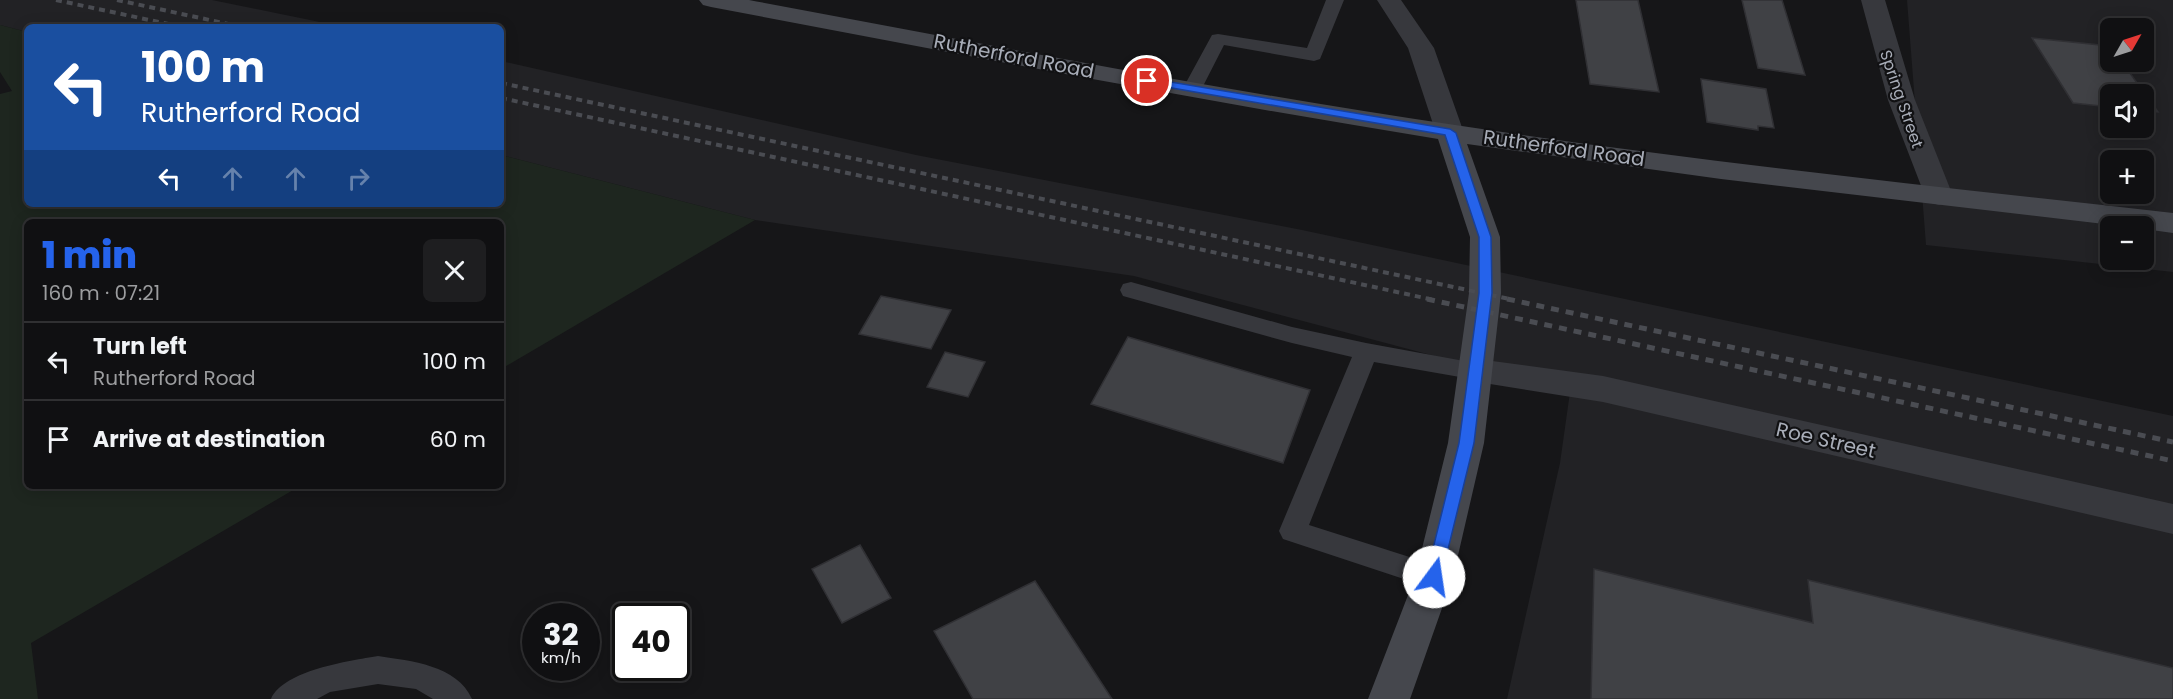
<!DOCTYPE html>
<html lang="en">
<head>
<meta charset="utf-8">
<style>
	:root { --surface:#101012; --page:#1e1e20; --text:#f1f3f6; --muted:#9c9d9f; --line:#303032; --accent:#2563eb }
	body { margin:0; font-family:Poppins,sans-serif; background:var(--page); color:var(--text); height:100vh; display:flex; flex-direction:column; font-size:22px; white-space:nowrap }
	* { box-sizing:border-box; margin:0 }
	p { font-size:20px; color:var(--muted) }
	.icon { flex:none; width:33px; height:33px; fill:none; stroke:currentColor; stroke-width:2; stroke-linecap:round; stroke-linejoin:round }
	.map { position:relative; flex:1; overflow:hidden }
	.details { position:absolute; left:24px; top:219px; width:480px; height:270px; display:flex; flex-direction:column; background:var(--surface); border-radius:9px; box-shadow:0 3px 15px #0003,0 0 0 2px var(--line) }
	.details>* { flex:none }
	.hud { position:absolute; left:24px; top:24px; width:480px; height:183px; border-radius:9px; box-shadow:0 3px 15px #0003,0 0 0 2px var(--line); background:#1a4fa0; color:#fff; overflow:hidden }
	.needle { width:39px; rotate:51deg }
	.buttons { position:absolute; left:2100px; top:18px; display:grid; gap:12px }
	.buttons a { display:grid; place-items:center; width:54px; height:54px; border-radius:9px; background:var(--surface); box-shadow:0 3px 15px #0003,0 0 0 2px var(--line); font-size:30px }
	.speed { position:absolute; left:522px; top:603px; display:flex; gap:12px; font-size:30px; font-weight:700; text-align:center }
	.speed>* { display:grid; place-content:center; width:78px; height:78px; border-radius:50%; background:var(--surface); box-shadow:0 3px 15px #0003,0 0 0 2px var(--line); line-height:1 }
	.speed small { font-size:15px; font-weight:400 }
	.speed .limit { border:3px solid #111; border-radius:9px; background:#fff; color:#111 }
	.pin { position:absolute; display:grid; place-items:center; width:51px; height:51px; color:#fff; margin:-26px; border:3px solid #fff; border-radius:50%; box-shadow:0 2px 6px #0007 }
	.me { position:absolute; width:66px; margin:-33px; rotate:14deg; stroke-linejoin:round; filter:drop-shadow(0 0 4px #0008) }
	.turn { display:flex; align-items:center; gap:21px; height:126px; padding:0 18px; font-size:27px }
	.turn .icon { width:78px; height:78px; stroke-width:2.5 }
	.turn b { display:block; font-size:42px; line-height:51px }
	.lanes { display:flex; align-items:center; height:57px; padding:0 18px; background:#0003; justify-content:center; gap:30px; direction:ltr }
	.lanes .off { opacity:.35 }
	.round { display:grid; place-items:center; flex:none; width:63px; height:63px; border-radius:9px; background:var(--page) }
	.headline { display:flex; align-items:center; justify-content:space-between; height:102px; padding:0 18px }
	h1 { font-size:36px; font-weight:800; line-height:45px; color:var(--accent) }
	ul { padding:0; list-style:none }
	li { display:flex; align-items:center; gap:18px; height:78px; padding:0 18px; border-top:2px solid var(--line) }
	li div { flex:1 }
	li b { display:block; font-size:22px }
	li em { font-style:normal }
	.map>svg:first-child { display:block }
	.built { fill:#222225; fill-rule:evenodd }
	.green { fill:#1e261f }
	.building { fill:#404145; stroke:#303034; stroke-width:1.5 }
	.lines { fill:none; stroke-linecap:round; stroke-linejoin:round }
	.lane { fill:#37383d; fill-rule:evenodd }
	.street { fill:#37383d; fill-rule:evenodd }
	.secondary { fill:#45474d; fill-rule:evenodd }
	.rail-far1 { stroke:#4a4c52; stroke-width:4; stroke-dasharray:6 5; stroke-linecap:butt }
	.rail { stroke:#4a4c52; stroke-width:5; stroke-dasharray:8 7; stroke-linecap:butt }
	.route { fill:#2563eb; stroke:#184099; stroke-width:1.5 }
	.labels { text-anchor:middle; stroke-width:4.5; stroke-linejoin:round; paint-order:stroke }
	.far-street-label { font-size:16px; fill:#a8adb8; stroke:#111113 }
	.street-label { font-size:20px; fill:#a8adb8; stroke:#111113 }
</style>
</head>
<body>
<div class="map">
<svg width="2173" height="699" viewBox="0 0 2173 699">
	<rect width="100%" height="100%" fill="#161618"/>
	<path class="built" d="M0,0H212L344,27H27V32L0,25Z
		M1907,0H2173V272L1926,245ZM2110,28H2144V62H2110ZM2110,94H2144V128H2110ZM2110,160H2144V194H2110ZM2110,226H2144V260H2110Z
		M501,61L916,155L1302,230L2173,416V699H1507L1560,463L1570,392L1134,276L755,220L501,155Z"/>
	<path class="green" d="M0,25L27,32V204H501V155L755,220L501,369V222H27V486H300L31,643L38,699H0V94L12,91L0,72Z"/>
	<path class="building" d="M1576,0H1638L1659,92L1590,84Z
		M1742,0H1782L1805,75L1758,68Z
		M2032,38L2110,46V62H2122L2158,112L2144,111V94H2110V107L2073,103Z
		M1701,79L1766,89L1774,128L1758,126V130L1707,122Z
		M881,296L951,310L931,349L859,334Z
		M1128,337L1310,390L1283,463L1091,404Z
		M945,352L985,362L968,397L927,387Z
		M860,545L891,598L842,623L812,569Z
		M1594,569L1813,623L1808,580L2173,668V699H1591Z
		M1035,581L1112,699H973L934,631Z"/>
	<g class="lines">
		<path class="lane" d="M1326,0H1344L1320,59L1314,61L1224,45L1199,94H1185L1182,90L1212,35L1218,34L1307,48Z
			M1131,282L1292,327L1366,343L1486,365L1489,371L1486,377L1477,380L1374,362L1309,525L1444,568L1448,577L1444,586L1434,589L1283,539L1279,531L1352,357L1292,343L1123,296L1120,290L1123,284Z
			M378,656C411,661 457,665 472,699H433L416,689L378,684L330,692L317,699H271C284,670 349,661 378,656Z"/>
		<path class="street" d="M1377,0H1401L1434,48L1464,133L1460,139L1450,141L1440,139L1436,133L1408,48Z
			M1861,0H1885L1915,100L1953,196L1949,202L1939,205L1929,202L1925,196L1888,100Z
			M1477,359L1603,376L2173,504V534L1603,402L1465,380L1460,371L1465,362Z"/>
		<path class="secondary" d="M699,0H749C984,44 1218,90 1455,125C1693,161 1933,186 2173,213V233L2144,229V226H2121L1721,179L1467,144L1500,237L1501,293L1484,443L1453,577L1410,699H1368L1415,577L1448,443L1469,293L1470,237L1438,139C1195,100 953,53 711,7L703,5Z"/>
		<path class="rail-far1" d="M56,0L182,27
			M117,0L242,27
			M501,83L1514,300
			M501,98L1434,300"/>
		<path class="rail" d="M1427,299L2173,461
			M1507,299L2173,442"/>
	</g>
	<path class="route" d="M1147,78L1450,129L1456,133L1491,237L1492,293L1474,443L1440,582L1434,584L1428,582L1426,577L1459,443L1479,293V237L1445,135L1143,83V79Z"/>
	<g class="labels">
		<g class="far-street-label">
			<text transform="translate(1902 99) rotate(71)" y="6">Spring Street</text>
		</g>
		<g class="street-label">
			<text transform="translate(1014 56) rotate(11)" y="7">Rutherford Road</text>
			<text transform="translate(1564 148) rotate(8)" y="7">Rutherford Road</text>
			<text transform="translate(1826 440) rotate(13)" y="7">Roe Street</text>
		</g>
	</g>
</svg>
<div class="buttons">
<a><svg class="needle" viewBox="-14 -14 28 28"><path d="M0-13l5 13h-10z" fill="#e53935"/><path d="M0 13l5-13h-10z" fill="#9c9d9f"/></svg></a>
<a><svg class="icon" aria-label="sound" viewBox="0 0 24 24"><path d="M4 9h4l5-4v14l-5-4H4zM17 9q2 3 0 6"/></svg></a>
<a>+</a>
<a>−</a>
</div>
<div class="speed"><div>32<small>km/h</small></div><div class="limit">40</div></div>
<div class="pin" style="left:1147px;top:81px;background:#d93025"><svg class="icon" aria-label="arrive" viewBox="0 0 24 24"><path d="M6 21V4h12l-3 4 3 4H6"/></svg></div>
<svg class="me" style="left:1434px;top:577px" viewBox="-20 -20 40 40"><circle r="19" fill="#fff"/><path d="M0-13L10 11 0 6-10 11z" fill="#2563eb"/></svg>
<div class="hud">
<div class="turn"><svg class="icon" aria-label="left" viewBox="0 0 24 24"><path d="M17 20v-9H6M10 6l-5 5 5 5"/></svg><div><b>100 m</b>Rutherford Road</div></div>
<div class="lanes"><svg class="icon" aria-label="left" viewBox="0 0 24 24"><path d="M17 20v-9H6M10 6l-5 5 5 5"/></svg><svg class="icon off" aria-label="ahead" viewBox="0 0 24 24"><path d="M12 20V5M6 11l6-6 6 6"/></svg><svg class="icon off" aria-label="ahead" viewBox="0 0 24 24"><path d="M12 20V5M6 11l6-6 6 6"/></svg><svg class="icon off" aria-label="right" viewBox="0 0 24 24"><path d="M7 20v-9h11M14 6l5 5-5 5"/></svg></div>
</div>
<section class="details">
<div class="headline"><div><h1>1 min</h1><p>160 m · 07:21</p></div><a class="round"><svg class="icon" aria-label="close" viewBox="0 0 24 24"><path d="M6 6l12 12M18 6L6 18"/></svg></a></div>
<ul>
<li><svg class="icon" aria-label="left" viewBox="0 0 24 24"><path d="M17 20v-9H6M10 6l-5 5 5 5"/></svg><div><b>Turn left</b><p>Rutherford Road</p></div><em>100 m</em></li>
<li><svg class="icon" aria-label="arrive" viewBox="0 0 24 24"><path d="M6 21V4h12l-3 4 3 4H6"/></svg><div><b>Arrive at destination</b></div><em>60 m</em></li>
</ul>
</section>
</div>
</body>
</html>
